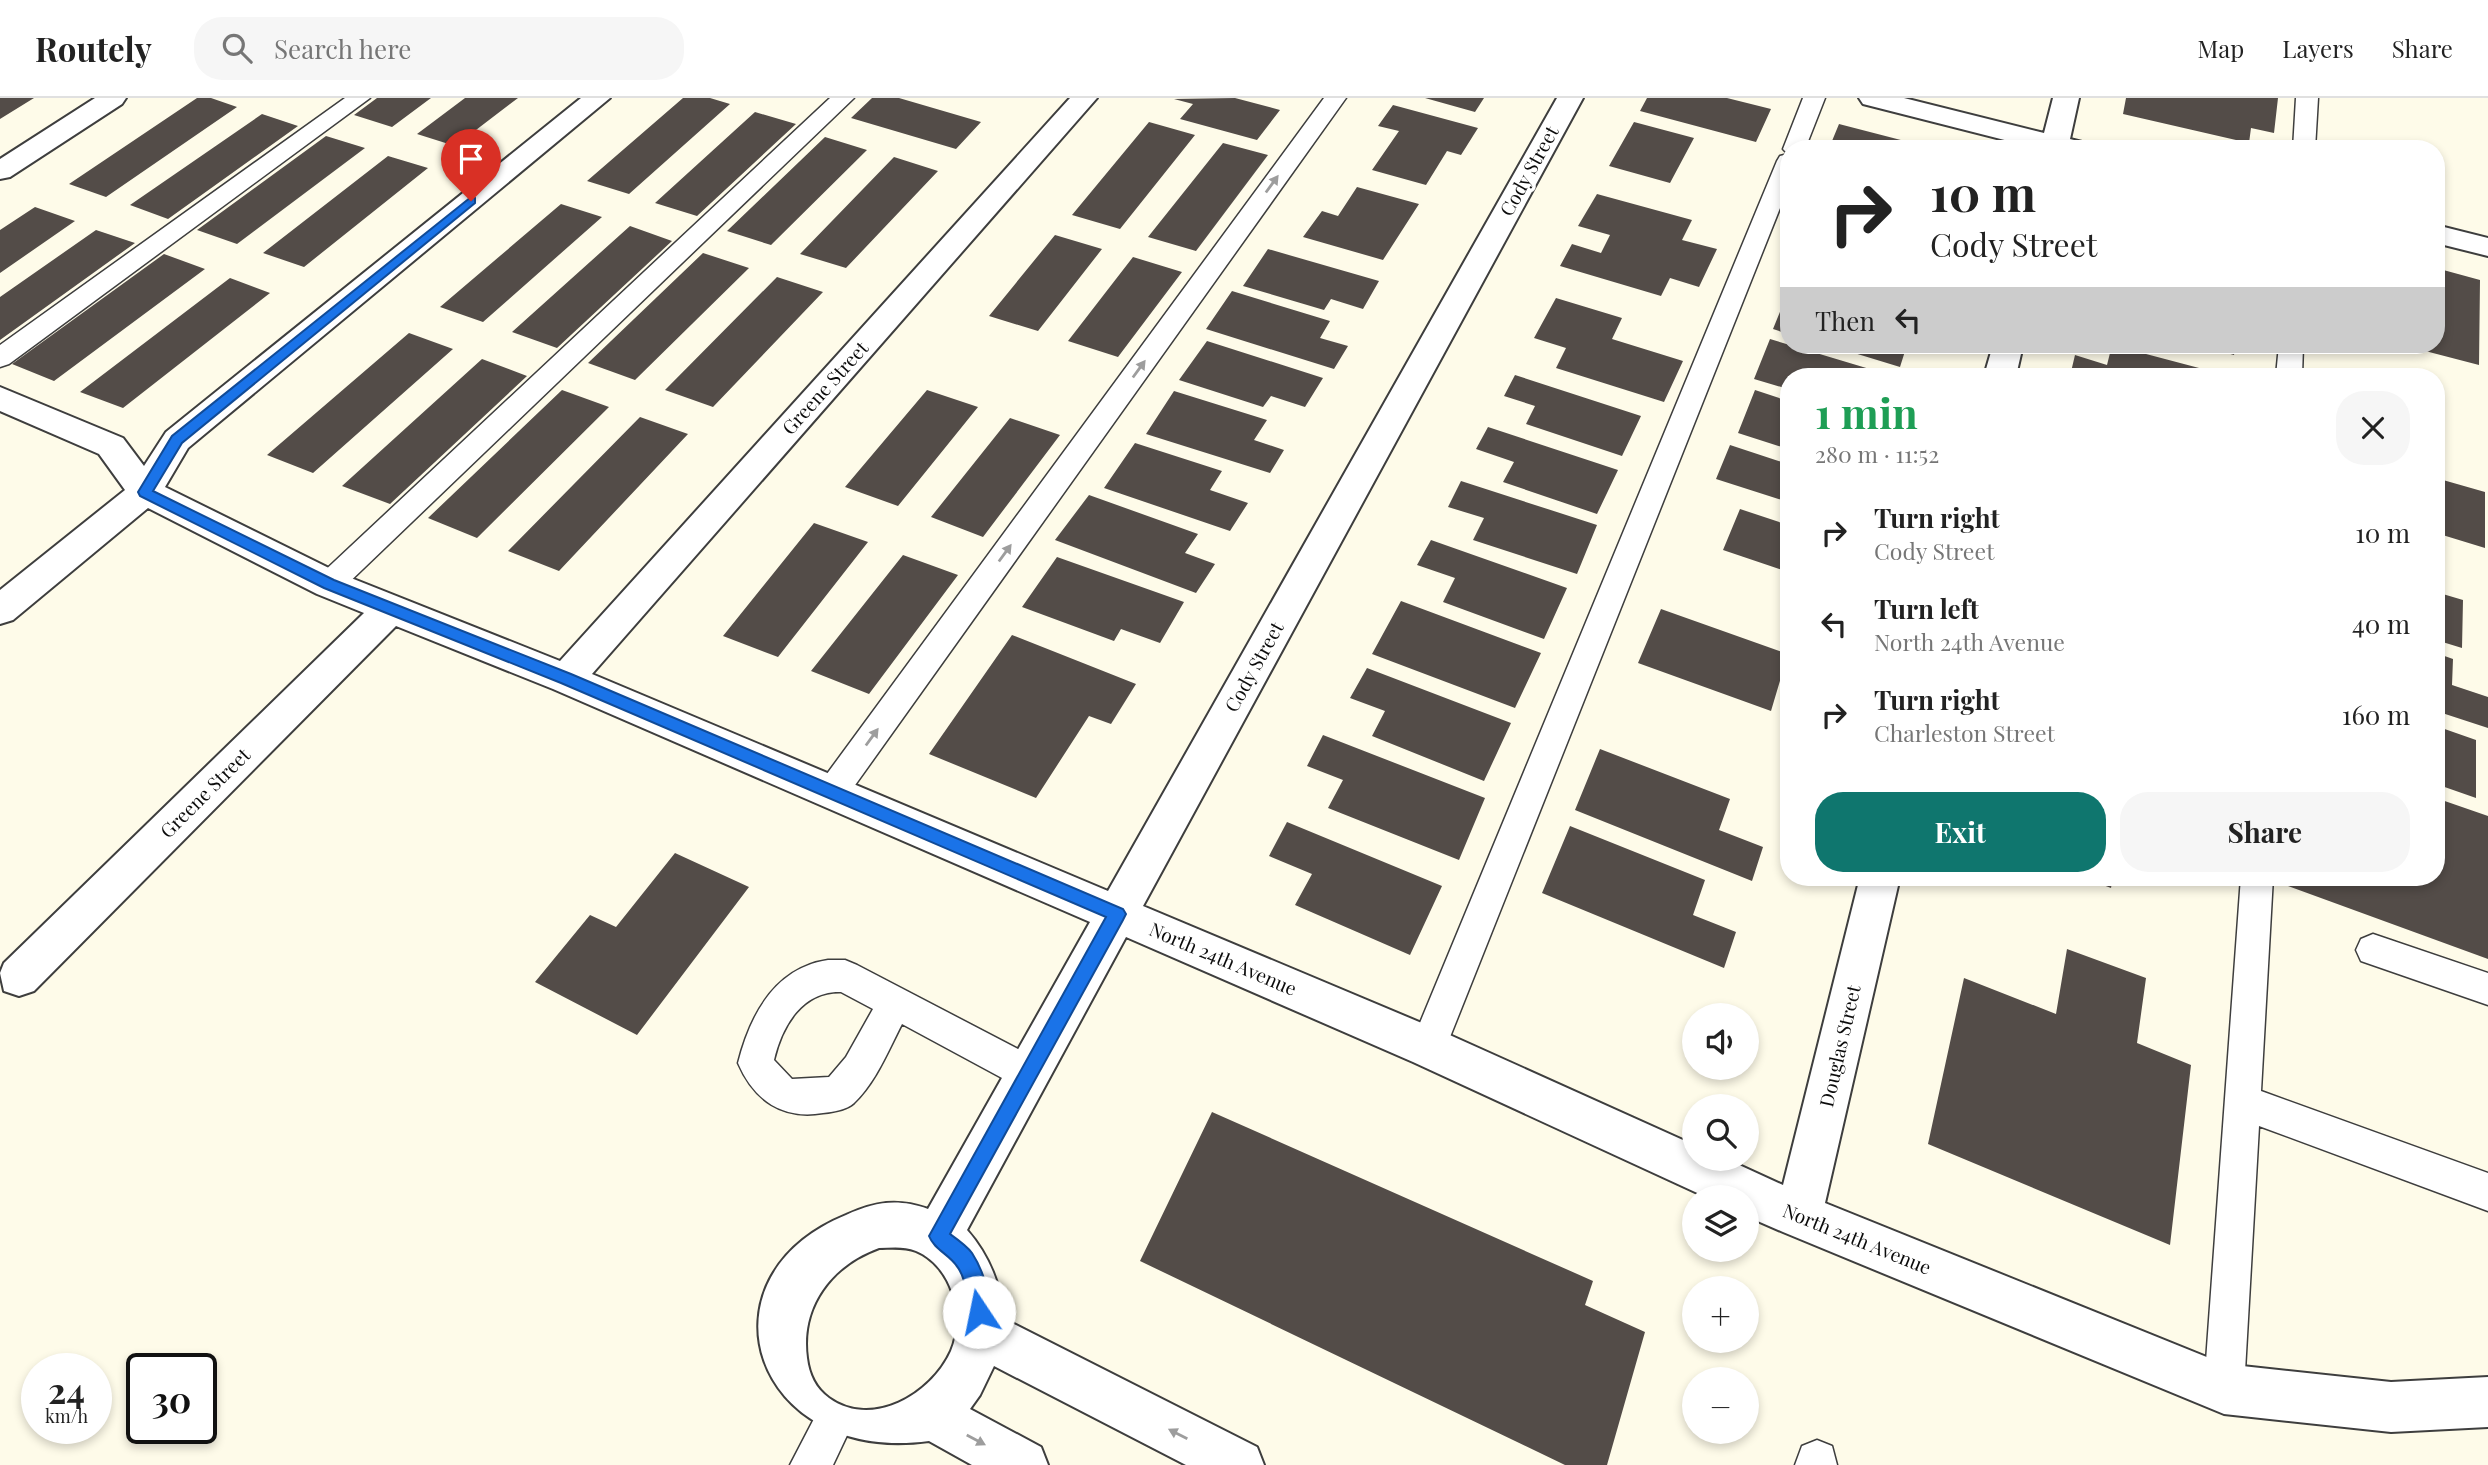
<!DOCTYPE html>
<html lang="en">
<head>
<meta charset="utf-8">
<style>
	:root { --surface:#fff; --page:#f6f6f6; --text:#222; --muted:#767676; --line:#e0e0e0; --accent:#0f766e }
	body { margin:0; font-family:"Playfair Display",serif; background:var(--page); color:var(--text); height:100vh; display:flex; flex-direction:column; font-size:26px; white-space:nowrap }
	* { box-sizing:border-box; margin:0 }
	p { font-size:23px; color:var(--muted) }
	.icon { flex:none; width:38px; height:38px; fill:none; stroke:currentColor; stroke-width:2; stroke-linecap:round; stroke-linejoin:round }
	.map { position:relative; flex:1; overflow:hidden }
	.side { position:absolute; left:1780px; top:270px; width:665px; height:518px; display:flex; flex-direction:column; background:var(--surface); border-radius:28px; box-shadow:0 4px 10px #0003 }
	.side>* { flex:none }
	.banner { position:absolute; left:1780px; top:42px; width:665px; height:214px; border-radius:28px; box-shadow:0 4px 10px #0003; background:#fff; color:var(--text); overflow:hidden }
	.controls { position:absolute; left:1682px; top:905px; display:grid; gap:14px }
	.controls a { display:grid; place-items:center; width:77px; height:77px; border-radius:50%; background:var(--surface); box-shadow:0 4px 10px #0003; font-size:35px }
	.speed { position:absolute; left:21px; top:1255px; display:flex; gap:14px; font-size:35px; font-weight:700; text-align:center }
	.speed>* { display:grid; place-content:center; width:91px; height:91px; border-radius:50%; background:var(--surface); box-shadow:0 4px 10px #0003; line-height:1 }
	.speed small { font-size:18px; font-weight:400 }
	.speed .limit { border:4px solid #111; border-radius:10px; background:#fff; color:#111 }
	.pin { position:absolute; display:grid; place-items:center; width:60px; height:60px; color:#fff; margin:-72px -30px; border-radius:50% 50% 50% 0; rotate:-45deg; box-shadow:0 0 7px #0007 }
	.pin .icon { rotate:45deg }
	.me { position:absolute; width:77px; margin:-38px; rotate:349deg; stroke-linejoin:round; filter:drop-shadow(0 0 5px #0008) }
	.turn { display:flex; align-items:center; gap:24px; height:147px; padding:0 35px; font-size:32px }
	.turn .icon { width:91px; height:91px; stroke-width:2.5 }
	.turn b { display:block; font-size:49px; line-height:60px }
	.then { display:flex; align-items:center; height:66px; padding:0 35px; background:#0003; gap:14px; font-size:26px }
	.round { display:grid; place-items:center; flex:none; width:74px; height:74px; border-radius:28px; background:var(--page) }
	.summary { display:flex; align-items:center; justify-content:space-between; height:119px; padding:0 35px }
	h1 { font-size:42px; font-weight:700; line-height:52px; color:#1e9e55 }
	.action { display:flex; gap:14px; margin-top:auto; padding:14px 35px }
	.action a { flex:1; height:80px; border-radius:28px; background:var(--accent); color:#fff; font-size:28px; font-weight:700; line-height:80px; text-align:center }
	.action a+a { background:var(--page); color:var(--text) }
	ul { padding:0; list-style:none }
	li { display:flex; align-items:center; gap:21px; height:91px; padding:0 35px }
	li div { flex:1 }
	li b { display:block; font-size:26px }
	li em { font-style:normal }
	header { display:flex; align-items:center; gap:42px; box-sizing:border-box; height:98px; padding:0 35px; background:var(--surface); border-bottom:2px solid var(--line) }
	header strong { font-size:33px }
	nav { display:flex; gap:38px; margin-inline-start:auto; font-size:24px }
	.search { width:490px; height:63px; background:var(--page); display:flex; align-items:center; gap:18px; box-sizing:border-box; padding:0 24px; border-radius:28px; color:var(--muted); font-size:26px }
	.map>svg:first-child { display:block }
	.building { fill:#534c48 }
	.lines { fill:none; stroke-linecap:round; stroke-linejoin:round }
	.lane-casing { stroke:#3e3e3e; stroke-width:3 }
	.street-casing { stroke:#3e3e3e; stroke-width:4 }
	.lane { fill:#fff; fill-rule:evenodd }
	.street { fill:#fff; fill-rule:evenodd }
	.oneway { fill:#9d9d9d }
	.route { fill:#1a73e8; stroke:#114b97; stroke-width:2 }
	.labels { text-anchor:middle; stroke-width:7; stroke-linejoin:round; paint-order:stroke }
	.street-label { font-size:19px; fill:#0b0b0b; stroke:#fff }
</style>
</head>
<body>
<header>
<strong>Routely</strong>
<div class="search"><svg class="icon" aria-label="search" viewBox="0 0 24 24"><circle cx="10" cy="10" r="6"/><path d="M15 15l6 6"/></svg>Search here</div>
<nav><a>Map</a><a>Layers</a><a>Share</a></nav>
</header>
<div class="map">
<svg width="2488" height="1367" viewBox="0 0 2488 1367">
	<rect width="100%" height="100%" fill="#fefbe9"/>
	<path class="building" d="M0,0H34L0,21Z
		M197,0H211L237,9L106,99L69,86Z
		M377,0H431L392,29L354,17Z
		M465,0H518L455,48L417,36Z
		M683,0H710L730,6L629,96L587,83Z
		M872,0H899L981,24L956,51L851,20Z
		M1235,0L1280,12L1257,42L1180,21L1193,6L1174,1Z
		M1425,0H1484L1475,14Z
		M1647,0H1727L1771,11L1756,44L1640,13Z
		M2126,0H2278L2274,35L2251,30L2249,45L2123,16Z
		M1393,7L1478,30L1461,57L1447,53L1426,87L1372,72L1399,33L1378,28Z
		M755,14L796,26L697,118L655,105Z
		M262,16L298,28L168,121L130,107Z
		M1149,24L1195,37L1120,131L1072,117Z
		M1634,24L1694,40L1670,85L1609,68Z
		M1839,26L1924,48L1923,51H1861L1832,43Z
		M326,38L365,50L237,146L197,132Z
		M825,39L867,52L771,147L727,133Z
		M1223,45L1268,57L1196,153L1148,139Z
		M388,58L428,70L304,169L263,155Z
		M894,59L938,73L846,170L800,156Z
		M1357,89L1419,106L1383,162L1303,139L1322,113L1338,118Z
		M1597,96L1692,122L1682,142L1717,151L1699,189L1670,180L1661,198L1560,168L1572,146L1601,155L1610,137L1578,128Z
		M561,106L602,119L483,224L440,209Z
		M35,109L75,123L0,175V132Z
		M630,128L672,143L557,250L512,234Z
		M96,132L135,145L0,242V199Z
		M1055,137L1102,151L1038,233L989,218Z
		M1268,151L1379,183L1363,211L1331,201L1324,212L1243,188Z
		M703,155L749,170L635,282L588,265Z
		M164,156L205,171L54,283L12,266Z
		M1133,159L1182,174L1118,259L1068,243Z
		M2436,170L2480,182L2479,267L2406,248L2436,247Z
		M777,179L823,194L713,309L665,292Z
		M230,180L270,195L123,310L80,294Z
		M1232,193L1330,223L1320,240L1348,248L1334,271L1206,231Z
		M1788,194V236L1773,231Z
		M1556,200L1622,220L1612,241L1683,263L1664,304L1556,270L1566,250L1534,240Z
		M409,235L453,251L313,375L267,357Z
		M1770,241L1893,278H1788V291L1754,281Z
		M1207,243L1323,280L1305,309L1271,298L1263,309L1179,282Z
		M1828,247H1896L1906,250L1900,269Z
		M2112,247L2218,275L2217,278H2070L2075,257L2107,267Z
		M2202,247H2236L2234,257L2202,248Z
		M482,261L527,278L390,406L342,388Z
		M1515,277L1641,318L1622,358L1526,326L1535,308L1504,298Z
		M562,292L609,309L477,440L428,420Z
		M927,292L978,309L898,408L845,389Z
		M1755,292L1788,303V351L1738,335Z
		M1174,293L1267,322L1254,342L1284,352L1270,375L1146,336Z
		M640,319L688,336L559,473L508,453Z
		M1010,320L1060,337L983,439L931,419Z
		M1488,329L1618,372L1597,416L1503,384L1514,364L1476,351Z
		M1135,345L1222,373L1210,392L1248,405L1230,433L1104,390Z
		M1730,347L1788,366V404L1716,381Z
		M2436,380L2485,394V450L2436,435Z
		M1461,383L1597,427L1577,476L1473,442L1484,420L1448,409Z
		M1089,397L1198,436L1185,455L1215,466L1196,495L1055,442Z
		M1740,411L1788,427V474L1723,452Z
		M814,425L868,444L778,559L723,538Z
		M1431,442L1567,490L1544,541L1443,504L1455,480L1417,467Z
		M903,457L958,477L869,596L811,573Z
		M1057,459L1184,504L1160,545L1121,531L1114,543L1022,509Z
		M2436,494L2463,502L2462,550L2436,542Z
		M1401,503L1541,555L1515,610L1372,556Z
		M1661,511L1788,556L1771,613L1638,565Z
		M1012,537L1136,586L1111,626L1089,618L1036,700L929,656Z
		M2436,555L2453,561L2452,587L2488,599V630L2436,613Z
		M1367,570L1511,625L1484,683L1372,638L1385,613L1350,600Z
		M2436,628L2476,642V700L2436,686Z
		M1323,637L1485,700L1459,762L1328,710L1343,682L1307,668Z
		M1600,651L1730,701L1719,732L1763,749L1752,783L1575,712Z
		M2436,700L2488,718V861L2288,788L2289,779H2436Z
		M1287,724L1442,788L1410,857L1295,807L1312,776L1269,758Z
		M1570,728L1705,782L1693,817L1736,834L1724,870L1542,795Z
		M675,755L749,789L637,937L535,884L590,817L616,829Z
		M2082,779H2113L2111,790Z
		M2067,851L2146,880L2137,945L2191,967L2170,1147L1928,1046L1964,880L2056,916Z
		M1212,1014L1593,1183L1585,1207L1645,1234L1607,1367H1565L1140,1163Z"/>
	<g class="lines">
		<g class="lane-casing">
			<path id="lane" d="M345,0H370L9,266L0,269V247Z
				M830,0H854L339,494L329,497L319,494L315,486L319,478Z
				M1324,0H1346L843,704L832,707L821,704L816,694L821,684Z
				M1803,0H1825L1805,51H1788V90L1446,949L1440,961L1428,966L1416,961L1410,949L1777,63L1780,58L1788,56L1783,51Z
				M2296,0H2318L2315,51H2293Z
				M2279,247H2303L2302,278H2276Z
				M2241,779H2273L2261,993L2488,1075V1113L2259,1028L2244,1291L2238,1305L2224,1311L2210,1305L2204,1291Z
				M2373,836L2488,875V907L2361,863L2356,852L2361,841Z
				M828,862H845L857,867L1041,963L1046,975L1041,987L1028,992L1015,987L902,926C888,953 876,984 854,1005C846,1012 833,1014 823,1015C782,1022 754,1002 738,965C750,918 774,870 828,862ZM841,894L873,911L846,959L829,979L792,981L774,962C782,928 802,893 841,894Z
				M830,1311L844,1317L850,1331L833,1367H790L816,1317Z
				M1817,1342L1832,1348L1837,1367H1795L1802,1348Z"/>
		</g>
		<g class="street-casing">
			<path id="street" d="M95,0H126L122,6L10,79L0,81V61Z
				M581,0H610L188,350L165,389L341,476L560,563L1070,0H1097L592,576L1108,793L1557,0H1583L1143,808L1443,934L1694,1047V1060H1724L1783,1087L1860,779H1900L1825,1105L2224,1266L2391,1284L2488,1279V1329L2391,1334L2224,1316L1783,1134L1746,1118V1099H1706L1413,964L1126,839L967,1132C989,1157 1001,1187 1004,1221L1257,1349L1264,1367H1186L994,1268L980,1297L970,1311L1041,1349L1048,1367H972L929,1343C754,1367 692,1180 846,1117C875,1104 897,1100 928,1111L1090,824L553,591L396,528L34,893L19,898L4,893L0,875L4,865L364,515L317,496L148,410L13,522L0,526V492L125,392L99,356L0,313V289L123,340L144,368L166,334ZM879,1150C891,1150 904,1148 916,1153C952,1168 966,1218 951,1253C931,1297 872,1331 829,1300C815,1290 809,1276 807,1260C800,1208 832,1167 879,1150Z
				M1859,0H1904L2044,35L2053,0H2079L2070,41L2086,45L2089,51H2040L1863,6Z
				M2436,127L2488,140V158L2436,145Z
				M1993,247H2023L2016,278H1984Z"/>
		</g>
		<use href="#lane" class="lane"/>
		<use href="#street" class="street"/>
	</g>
	<defs><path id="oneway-solid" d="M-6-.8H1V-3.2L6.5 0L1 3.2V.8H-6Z" transform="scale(1.75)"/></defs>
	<g class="oneway">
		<use href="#oneway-solid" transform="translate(1272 86) rotate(-54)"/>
		<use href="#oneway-solid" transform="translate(1139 271) rotate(-54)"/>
		<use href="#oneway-solid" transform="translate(1005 455) rotate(-54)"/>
		<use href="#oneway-solid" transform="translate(872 639) rotate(-54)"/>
		<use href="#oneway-solid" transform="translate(1178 1336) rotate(-153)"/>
		<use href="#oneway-solid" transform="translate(976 1342) rotate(28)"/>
	</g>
	<path class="route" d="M471,99L475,100V105L182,345L153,393L334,482L571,576L1123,811L1126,816L1123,822L950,1136C957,1141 967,1148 972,1155C983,1172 994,1203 986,1222L979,1224L972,1222C965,1204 969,1183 956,1167C948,1156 934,1151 929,1138L1106,819L561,585L324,490L140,398L138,394L172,338Z"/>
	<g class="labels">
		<g class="street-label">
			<text transform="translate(1529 73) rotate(-61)" y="7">Cody Street</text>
			<text transform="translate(825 290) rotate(-48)" y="7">Greene Street</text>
			<text transform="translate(1254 569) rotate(-61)" y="7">Cody Street</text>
			<text transform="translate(205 695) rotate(-45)" y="7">Greene Street</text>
			<text transform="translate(1223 861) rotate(23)" y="7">North 24th Avenue</text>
			<text transform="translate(1840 948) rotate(-77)" y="7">Douglas Street</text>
			<text transform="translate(1857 1141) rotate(22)" y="7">North 24th Avenue</text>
		</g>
	</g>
</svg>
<div class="controls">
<a><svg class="icon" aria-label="sound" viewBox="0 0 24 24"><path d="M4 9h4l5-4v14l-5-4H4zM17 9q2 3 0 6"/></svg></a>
<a><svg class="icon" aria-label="search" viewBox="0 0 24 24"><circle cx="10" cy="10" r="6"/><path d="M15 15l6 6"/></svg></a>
<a><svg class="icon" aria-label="layers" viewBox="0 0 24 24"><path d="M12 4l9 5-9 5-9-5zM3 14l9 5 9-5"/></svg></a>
<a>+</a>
<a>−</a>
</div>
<div class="speed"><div>24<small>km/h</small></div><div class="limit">30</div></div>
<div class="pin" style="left:471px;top:103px;background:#d93025"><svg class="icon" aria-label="arrive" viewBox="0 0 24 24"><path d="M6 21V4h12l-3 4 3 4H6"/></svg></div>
<svg class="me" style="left:979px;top:1214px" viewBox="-20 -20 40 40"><circle r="19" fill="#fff"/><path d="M0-13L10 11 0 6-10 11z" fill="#1a73e8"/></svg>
<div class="banner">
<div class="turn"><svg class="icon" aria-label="right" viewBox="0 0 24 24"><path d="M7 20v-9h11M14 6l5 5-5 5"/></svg><div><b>10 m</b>Cody Street</div></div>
<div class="then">Then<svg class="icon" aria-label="left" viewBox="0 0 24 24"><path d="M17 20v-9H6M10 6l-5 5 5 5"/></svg></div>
</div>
<section class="side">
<div class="summary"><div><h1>1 min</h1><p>280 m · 11:52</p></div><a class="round"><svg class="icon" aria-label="close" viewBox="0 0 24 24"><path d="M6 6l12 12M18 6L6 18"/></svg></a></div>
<ul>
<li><svg class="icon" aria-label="right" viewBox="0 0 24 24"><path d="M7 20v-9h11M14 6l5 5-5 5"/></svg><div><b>Turn right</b><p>Cody Street</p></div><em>10 m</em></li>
<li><svg class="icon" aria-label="left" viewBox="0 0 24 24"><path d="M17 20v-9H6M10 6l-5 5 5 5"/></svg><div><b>Turn left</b><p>North 24th Avenue</p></div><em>40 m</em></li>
<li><svg class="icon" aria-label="right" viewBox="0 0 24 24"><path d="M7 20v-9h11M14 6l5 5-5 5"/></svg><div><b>Turn right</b><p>Charleston Street</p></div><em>160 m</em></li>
</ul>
<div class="action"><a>Exit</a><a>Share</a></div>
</section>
</div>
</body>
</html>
